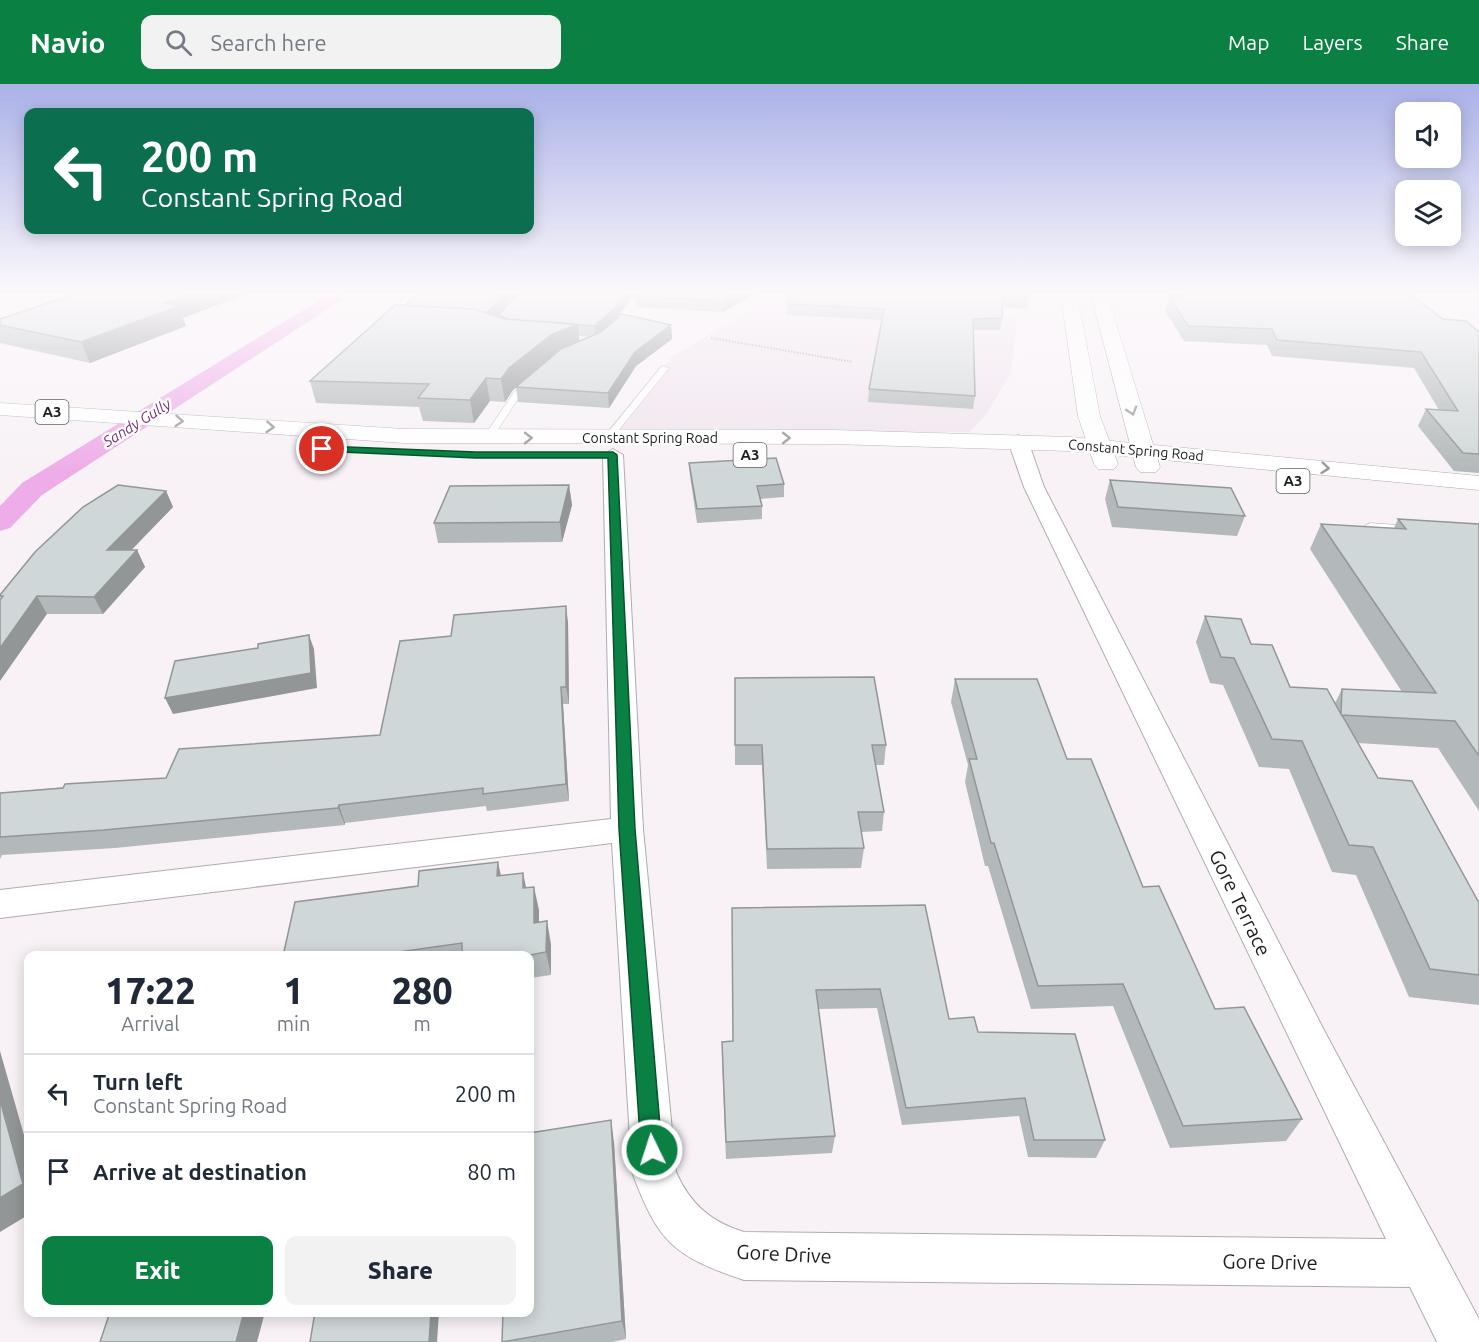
<!DOCTYPE html>
<html lang="en">
<head>
<meta charset="utf-8">
<style>
	:root { --surface:#fff; --page:#f2f2f3; --text:#1f2937; --muted:#747a83; --line:#e0e1e3; --accent:#0b8043 }
	body { margin:0; font-family:Ubuntu,sans-serif; background:var(--page); color:var(--text); height:100vh; display:flex; flex-direction:column; font-size:22px; white-space:nowrap }
	* { box-sizing:border-box; margin:0 }
	p { font-size:20px; color:var(--muted) }
	.icon { flex:none; width:33px; height:33px; fill:none; stroke:currentColor; stroke-width:2; stroke-linecap:round; stroke-linejoin:round }
	.map { position:relative; flex:1; overflow:hidden }
	.sheet { position:absolute; left:24px; top:867px; width:510px; height:366px; display:flex; flex-direction:column; background:var(--surface); border-radius:12px; box-shadow:0 3px 15px #0003 }
	.sheet>* { flex:none }
	.top-card { position:absolute; left:24px; top:24px; width:510px; height:126px; border-radius:12px; box-shadow:0 3px 15px #0003; background:#0b6e4f; color:#fff; overflow:hidden }
	.tools { position:absolute; left:1395px; top:18px; display:grid; gap:12px }
	.tools a { display:grid; place-items:center; width:66px; height:66px; border-radius:12px; background:var(--surface); box-shadow:0 3px 15px #0003; font-size:30px }
	.pin { position:absolute; display:grid; place-items:center; width:51px; height:51px; color:#fff; margin:-26px; border:3px solid #fff; border-radius:50%; box-shadow:0 2px 6px #0007 }
	.me { position:absolute; width:66px; margin:-33px; rotate:356deg; stroke-linejoin:round; filter:drop-shadow(0 0 4px #0008) }
	.turn { display:flex; align-items:center; gap:21px; height:126px; padding:0 18px; font-size:27px }
	.turn .icon { width:78px; height:78px; stroke-width:2.5 }
	.turn b { display:block; font-size:42px; line-height:51px }
	.eta { display:flex; justify-content:space-evenly; align-items:center; height:102px; text-align:center }
	.eta b { font-size:36px; font-weight:800; line-height:42px }
	.cta { display:flex; gap:12px; margin-top:auto; padding:12px 18px }
	.cta a { flex:1; height:69px; border-radius:12px; background:var(--accent); color:#fff; font-size:24px; font-weight:800; line-height:69px; text-align:center }
	.cta a+a { background:var(--page); color:var(--text) }
	ul { padding:0; list-style:none }
	li { display:flex; align-items:center; gap:18px; height:78px; padding:0 18px; border-top:2px solid var(--line) }
	li div { flex:1 }
	li b { display:block; font-size:22px }
	li em { font-style:normal }
	header { display:flex; align-items:center; gap:36px; box-sizing:border-box; height:84px; padding:0 30px; background:var(--accent); color:#fff }
	header strong { font-size:28px }
	nav { display:flex; gap:33px; margin-inline-start:auto; font-size:21px }
	.search { width:420px; height:54px; background:var(--page); display:flex; align-items:center; gap:15px; box-sizing:border-box; padding:0 21px; border-radius:12px; color:var(--muted); font-size:22px }
	.map>svg:first-child { display:block }
	.built { fill:#f0e4ee }
	.lines { fill:none; stroke-linecap:round; stroke-linejoin:round }
	.canal { fill:#eeade8; fill-rule:evenodd }
	.service-casing { stroke:#b0abaf; stroke-width:1 }
	.minor-casing { stroke:#b0abaf; stroke-width:2 }
	.primary-casing { stroke:#b0abaf; stroke-width:1 }
	.trunk-casing { stroke:#b0abaf; stroke-width:1 }
	.path { stroke:#aaa5a9; stroke-width:2; stroke-dasharray:1.5 1.5; stroke-linecap:butt }
	.service { fill:#fff; fill-rule:evenodd }
	.minor { fill:#fff; fill-rule:evenodd }
	.primary { fill:#fff; fill-rule:evenodd }
	.trunk { fill:#fff; fill-rule:evenodd }
	.wall { fill:#b3b9ba; fill-rule:evenodd }
	.shaded-wall { fill:#929697 }
	.building { fill:#d0d7d8; stroke:#929697; stroke-width:1.5 }
	.oneway { stroke:#9a999a }
	.route { fill:#0b8043; stroke:#07532c; stroke-width:1.5 }
	.labels { text-anchor:middle; stroke-width:5; stroke-linejoin:round; paint-order:stroke }
	.far-street-label { font-size:14px; fill:#1e1d1e; stroke:#fff }
	.shield { fill:#fff; stroke:#626162; stroke-width:1.5 }
	.shield-label { font-size:15px; font-weight:bold; fill:#1e1d1e }
	.far-water-label { font-size:15px; font-style:italic; fill:#772d74; stroke:#fff }
	.near-street-label { font-size:20px; fill:#1e1d1e; stroke:#fff }
</style>
</head>
<body>
<header>
<strong>Navio</strong>
<div class="search"><svg class="icon" aria-label="search" viewBox="0 0 24 24"><circle cx="10" cy="10" r="6"/><path d="M15 15l6 6"/></svg>Search here</div>
<nav><a>Map</a><a>Layers</a><a>Share</a></nav>
</header>
<div class="map">
<svg width="1479" height="1258" viewBox="0 0 1479 1258">
	<rect width="100%" height="100%" fill="#f8f2f7"/>
	<path class="built" d="M768,216L1018,231L1011,289L987,329L970,348L605,349L673,272Z"/>
	<g class="lines">
		<path class="canal" d="M329,210H351L42,411L10,444L0,447V422L22,399Z"/>
		<g class="service-casing">
			<path id="service" d="M409,210H416L390,234H386V232Z
				M635,211L640,212L621,243L616,247H610L609,245Z
				M662,282L669,284L610,357H604V353Z
				M527,297L534,299L520,312L491,356H485L483,354L514,308Z
				M1370,439L1411,442L1416,445L1411,448L1366,444L1365,442Z"/>
		</g>
		<g class="minor-casing">
			<path id="minor" d="M1018,351L1028,357L1044,403L1326,950L1479,1235V1258H1437L1410,1203L744,1196C673,1172 658,1158 632,1088L612,759L0,834V806L611,735L603,371L613,365L623,371L643,745L676,1088C690,1120 711,1138 744,1148L1386,1155L1024,403L1008,357Z"/>
		</g>
		<g class="primary-casing">
			<path id="primary" d="M0,319L404,345L832,346L1070,353L1479,392V406L1070,367L832,360L404,359L0,331Z"/>
		</g>
		<g class="trunk-casing">
			<path id="trunk" d="M1061,210H1077L1100,332L1118,380L1114,385H1098L1094,380L1078,332Z
				M1091,210H1107L1160,383L1156,388H1140L1136,383Z"/>
		</g>
		<path class="path" d="M711,254L853,278"/>
		<use href="#service" class="service"/>
		<use href="#minor" class="minor"/>
		<use href="#primary" class="primary"/>
		<use href="#trunk" class="trunk"/>
	</g>
	<path class="wall" d="M75,210H246L183,234L186,242L90,279L0,259V235Z
		M516,210L497,232L499,233V231L517,210H634L615,236L671,241L672,255L636,282L609,324L518,318L516,303L513,306L505,318L490,317L474,339L423,337L419,323L316,319L310,297L405,221ZM579,252L589,253L579,257Z
		M636,210H755L723,228L636,223L635,212Z
		M1029,210V213L1027,225L1002,223V234L1000,246H973L975,312L973,325L868,318L869,305L882,236L787,231V220Z
		M1169,210H1410L1443,235L1479,248V389L1454,387L1418,342L1426,325L1439,326L1414,284L1272,272L1267,261L1184,257L1165,227L1169,212H1170Z
		M689,379L784,400V413L760,415L762,422V435L697,439L690,392Z
		M1110,396L1245,432L1237,452L1112,443L1105,415Z
		M569,401L572,421L562,458L438,459L434,439Z
		M166,407L173,423L131,466H137L145,483L103,530H47L1,515L0,511Z
		M1398,435L1479,440V727L1438,664L1358,659L1378,694L1478,817H1479V921L1409,913L1356,791L1332,788L1289,685L1259,683L1223,601L1210,599L1196,558L1205,532L1251,560L1290,603L1335,619L1342,605L1402,608L1310,465L1321,440L1394,444Z
		M568,538L569,620H563L569,717L487,727L486,722L345,739V741L115,764L2,771L0,775V709L166,694L380,651L451,552Z
		M735,594L886,661L884,681H875L884,728L882,747L861,748L864,764L861,784L767,785L762,681H735Z
		M955,595L1067,675L1215,925L1302,1035L1286,1057L1170,1064L1113,922L1031,925L988,782H985L965,698L968,681L951,618Z
		M501,792L526,804L539,826V838L551,860V891L530,894V872H283Z
		M732,824L949,935L978,948L1105,1056L1096,1074L1028,1073L1019,1032L902,1041L877,924L818,925L835,1052L832,1069L726,1075L722,976L733,957Z
		M614,1058L626,1255L612,1258H502Z"/>
	<path class="shaded-wall" d="M189,210H246L183,234L186,242L90,279L81,258L163,219Z
		M504,210H516L490,240L488,228Z
		M625,210H634L613,238L595,254L594,242Z
		M735,210H755L723,228V217Z
		M578,240L580,261L554,272L513,306L505,318L501,295L509,284L551,251Z
		M671,241L672,255L636,282L609,324L608,309L635,268Z
		M486,294L490,317L474,339L470,316Z
		M569,401L572,421L562,458L560,438Z
		M166,407L173,423L115,483L107,466Z
		M137,466L145,483L103,530L94,513Z
		M37,512L47,530L0,597V564Z
		M566,522L568,538L569,620L566,603Z
		M309,551L314,565L317,604L173,630L165,614Z
		M561,603L563,620L569,717L566,700Z
		M339,721L345,739V741L338,724Z
		M498,778L503,801L497,792Z
		M523,789L528,812L523,804Z
		M534,803L539,826V862L534,839Z
		M547,837L551,860V891L546,868Z
		M0,967L28,1065V1131L0,1148Z
		M611,1036L614,1058L626,1255L622,1237Z
		M244,1228H265L257,1258H236Z
		M431,1228H439L437,1258H429Z"/>
	<path class="building" d="M75,210H189L163,219L179,222L81,258L0,241V235Z
		M417,210H504L488,228H482L474,225L405,221Z
		M517,210H625L612,227L594,242L508,235L499,231Z
		M636,210H735L723,217L635,212Z
		M791,210H1029V213L1003,212L1002,234L973,235L975,312L869,305L884,225L787,220Z
		M1181,210H1410L1443,235L1466,237L1479,248V370L1463,369L1426,325L1458,327L1421,268L1277,256L1272,245L1188,242L1169,212L1183,213Z
		M395,221L474,225L505,235L578,240L551,251L509,284L501,295L486,294L470,316L418,314L429,300L310,297Z
		M622,230L671,241L635,268L608,309L516,303L561,265L601,248Z
		M776,374L784,400L757,402L762,422L697,425L689,379Z
		M1110,396L1231,404L1245,432L1118,423Z
		M118,401L166,407L107,466H137L94,513L37,512L0,564V516L3,512H0V511L35,468L83,423Z
		M569,401L560,438L434,439L450,402Z
		M1398,435L1479,440V672L1455,637L1342,631L1378,694L1412,697L1478,817H1479V891L1430,885L1373,763L1349,761L1302,657L1272,655L1234,574L1221,573L1205,532L1241,535L1251,560L1272,561L1290,603L1327,605L1341,630L1342,605L1436,609L1321,440L1406,445Z
		M566,522V603H561L566,700L483,710V704L339,721L338,724L104,746L0,753V709L63,704L65,700L166,694L179,665L380,651L400,557L451,552L454,531Z
		M309,551L311,589L165,614L175,577L258,564V560Z
		M874,593L886,661H872L884,728H858L864,764L767,765L762,661H735V594Z
		M955,595H1037L1067,675H1091L1143,803L1159,802L1215,925L1244,923L1302,1035L1183,1042L1123,900L1038,902L994,759H991L969,675H977Z
		M498,778L497,792L523,789V804L534,803V839L547,837L546,868L525,872H462V859L370,872H283L295,818L418,802L419,787Z
		M925,821L949,935L974,933L978,948L1075,950L1105,1056H1034L1025,1014L906,1024L880,905L816,906L835,1052L726,1058L722,958L733,957L732,824Z
		M0,1016L23,1100L0,1114Z
		M611,1036L622,1237L502,1258L503,1228H530V1049Z
		M110,1228H244L236,1258H100Z
		M315,1228H431L429,1258H310Z"/>
	<defs><path id="oneway-chevron" d="M-2-3.5L2.5 0L-2 3.5" fill="none" stroke-width="1.6" stroke-linecap="round" stroke-linejoin="round" transform="scale(1.5)"/></defs>
	<g class="oneway">
		<use href="#oneway-chevron" transform="translate(1132 327) rotate(73)"/>
		<use href="#oneway-chevron" transform="translate(179 337) rotate(4)"/>
		<use href="#oneway-chevron" transform="translate(270 343) rotate(4)"/>
		<use href="#oneway-chevron" transform="translate(528 354)"/>
		<use href="#oneway-chevron" transform="translate(786 354)"/>
		<use href="#oneway-chevron" transform="translate(1325 384) rotate(6)"/>
	</g>
	<linearGradient id="sky" x2="0" y2="1"><stop stop-color="#aab1e8"/><stop offset="0.54" stop-color="#fcf9fb"/><stop offset="1" stop-color="#fcf9fb" stop-opacity="0"/></linearGradient>
	<rect width="1479" height="386" fill="url(#sky)"/>
	<path class="route" d="M322,362L476,368H613L617,371L635,745L662,1066L659,1073L652,1076L645,1073L641,1066L619,745L608,374H476L319,367V363Z"/>
	<g class="labels">
		<g class="far-street-label">
			<text x="650" y="359">Constant Spring Road</text>
			<text transform="translate(1136 366) rotate(5)" y="5">Constant Spring Road</text>
		</g>
		<g class="shield">
			<rect x="35.5" y="316" width="33" height="24" rx="4.5"/>
			<rect x="733.5" y="359" width="33" height="24" rx="4.5"/>
			<rect x="1276.5" y="385" width="33" height="24" rx="4.5"/>
		</g>
		<g class="shield-label">
			<text x="52" y="333">A3</text>
			<text x="750" y="376">A3</text>
			<text x="1293" y="402">A3</text>
		</g>
		<g class="far-water-label">
			<text transform="translate(137 339) rotate(-32)" y="5">Sandy Gully</text>
		</g>
		<g class="near-street-label">
			<text transform="translate(1240 819) rotate(64)" y="7">Gore Terrace</text>
			<text transform="translate(784 1170) rotate(3)" y="7">Gore Drive</text>
			<text transform="translate(1270 1178) rotate(1)" y="7">Gore Drive</text>
		</g>
	</g>
</svg>
<div class="tools">
<a><svg class="icon" aria-label="sound" viewBox="0 0 24 24"><path d="M4 9h4l5-4v14l-5-4H4zM17 9q2 3 0 6"/></svg></a>
<a><svg class="icon" aria-label="layers" viewBox="0 0 24 24"><path d="M12 4l9 5-9 5-9-5zM3 14l9 5 9-5"/></svg></a>
</div>
<div class="pin" style="left:322px;top:365px;background:#d93025"><svg class="icon" aria-label="arrive" viewBox="0 0 24 24"><path d="M6 21V4h12l-3 4 3 4H6"/></svg></div>
<svg class="me" style="left:652px;top:1066px" viewBox="-20 -20 40 40"><circle r="17" fill="#0b8043" stroke="#fff" stroke-width="3"/><path d="M0-11L8 9 0 5-8 9z" fill="#fff"/></svg>
<div class="top-card">
<div class="turn"><svg class="icon" aria-label="left" viewBox="0 0 24 24"><path d="M17 20v-9H6M10 6l-5 5 5 5"/></svg><div><b>200 m</b>Constant Spring Road</div></div>
</div>
<section class="sheet">
<div class="eta">
<div><b>17:22</b><p>Arrival</p></div>
<div><b>1</b><p>min</p></div>
<div><b>280</b><p>m</p></div>
</div>
<ul>
<li><svg class="icon" aria-label="left" viewBox="0 0 24 24"><path d="M17 20v-9H6M10 6l-5 5 5 5"/></svg><div><b>Turn left</b><p>Constant Spring Road</p></div><em>200 m</em></li>
<li><svg class="icon" aria-label="arrive" viewBox="0 0 24 24"><path d="M6 21V4h12l-3 4 3 4H6"/></svg><div><b>Arrive at destination</b></div><em>80 m</em></li>
</ul>
<div class="cta"><a>Exit</a><a>Share</a></div>
</section>
</div>
</body>
</html>
